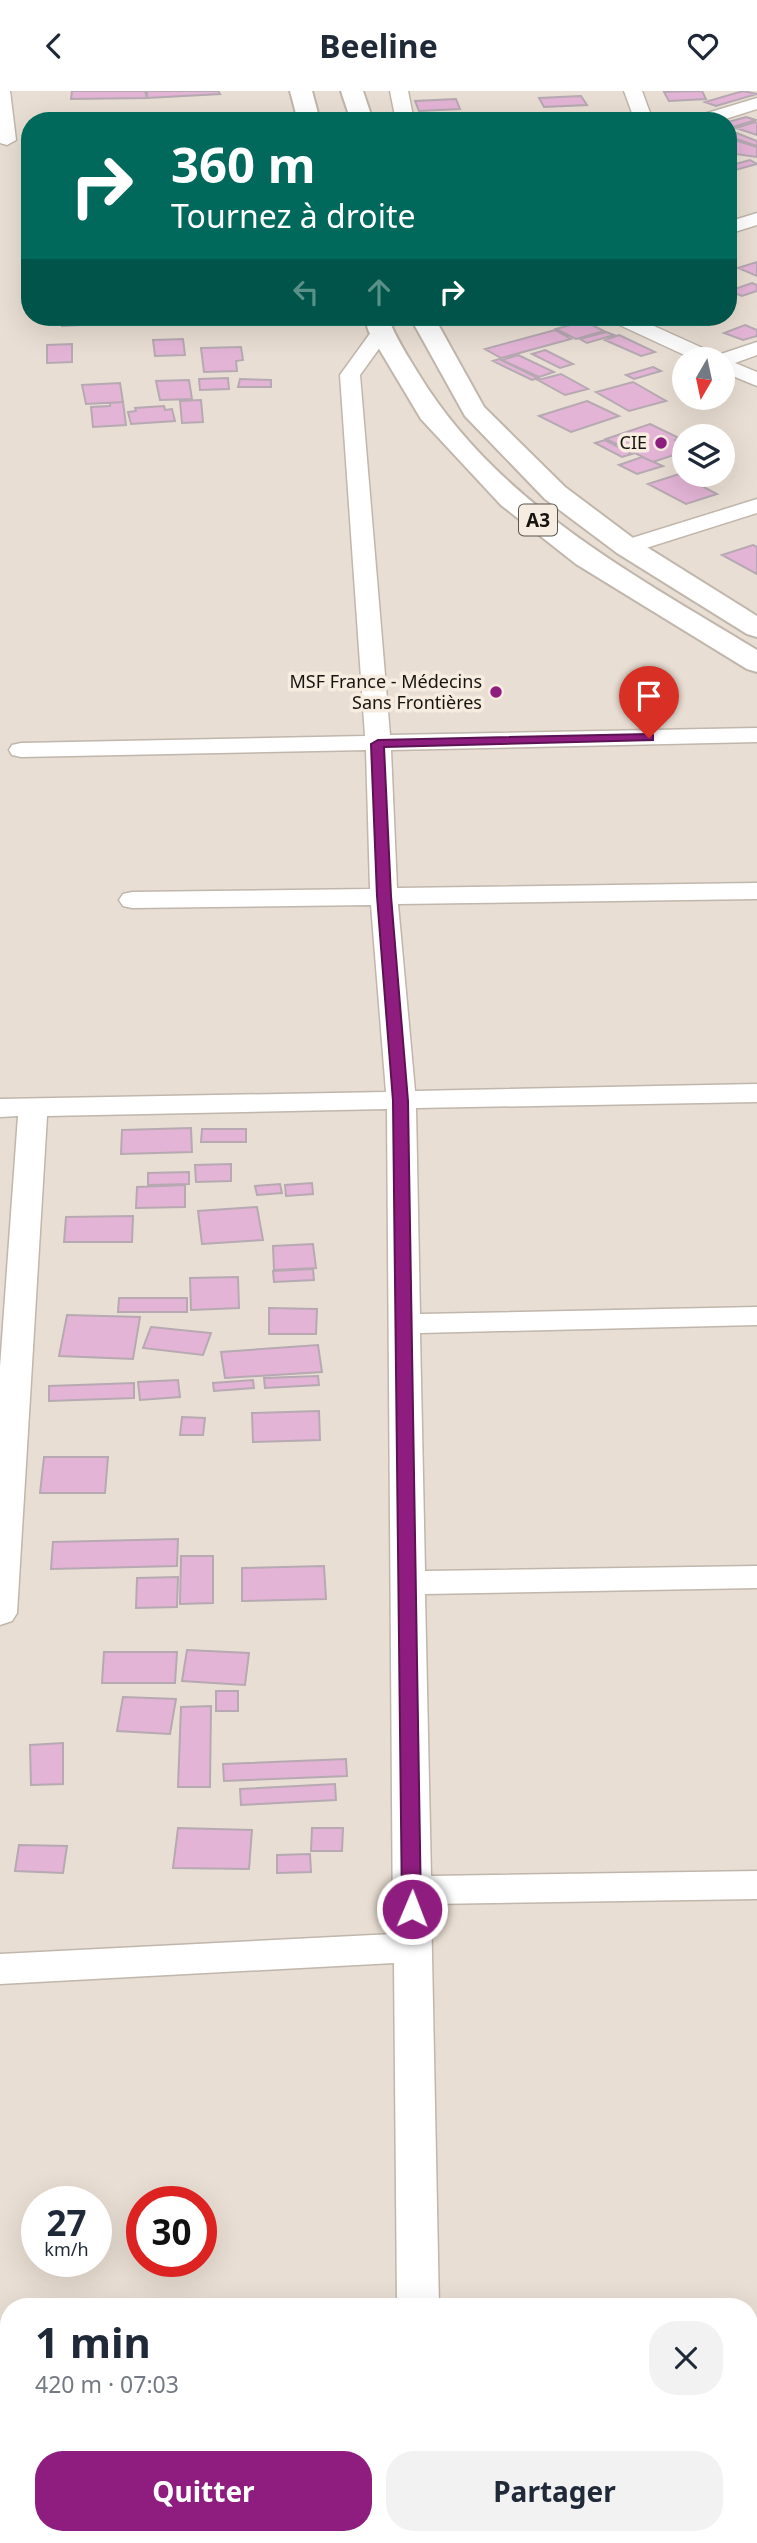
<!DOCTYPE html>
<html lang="fr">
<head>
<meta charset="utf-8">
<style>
	:root { --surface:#fff; --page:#f2f2f3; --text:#1f2937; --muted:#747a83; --accent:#8e1d7f }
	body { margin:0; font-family:"Noto Sans",sans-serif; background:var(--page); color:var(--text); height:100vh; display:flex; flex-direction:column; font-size:26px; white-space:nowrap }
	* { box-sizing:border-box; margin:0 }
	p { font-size:23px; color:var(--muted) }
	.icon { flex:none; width:38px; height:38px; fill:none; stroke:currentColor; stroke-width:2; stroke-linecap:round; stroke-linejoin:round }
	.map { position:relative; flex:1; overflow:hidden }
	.side { position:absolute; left:0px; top:2207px; width:758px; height:247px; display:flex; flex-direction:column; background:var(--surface); border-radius:28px 28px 0 0; box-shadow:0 7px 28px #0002 }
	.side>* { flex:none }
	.hud { position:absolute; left:21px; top:21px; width:716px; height:214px; border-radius:28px; box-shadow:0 7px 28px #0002; background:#00695c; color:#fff; overflow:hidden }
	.needle { width:46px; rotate:189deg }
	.fabs { position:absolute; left:672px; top:256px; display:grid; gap:14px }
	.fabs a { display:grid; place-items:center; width:63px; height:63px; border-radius:50%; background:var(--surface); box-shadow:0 7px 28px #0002; font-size:35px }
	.speed { position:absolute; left:21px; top:2095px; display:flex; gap:14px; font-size:35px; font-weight:700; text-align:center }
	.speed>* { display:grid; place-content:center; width:91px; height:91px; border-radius:50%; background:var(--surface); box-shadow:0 7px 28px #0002; line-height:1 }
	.speed small { font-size:18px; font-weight:400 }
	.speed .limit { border:10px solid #d22; background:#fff; color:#111 }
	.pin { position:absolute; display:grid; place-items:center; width:60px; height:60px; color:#fff; margin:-72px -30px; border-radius:50% 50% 50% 0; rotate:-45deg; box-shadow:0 0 7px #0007 }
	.pin .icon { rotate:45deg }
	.me { position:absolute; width:77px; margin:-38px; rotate:1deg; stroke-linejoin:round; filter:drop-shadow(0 0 5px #0008) }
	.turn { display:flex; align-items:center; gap:24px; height:147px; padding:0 35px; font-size:32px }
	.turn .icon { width:91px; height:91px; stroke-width:2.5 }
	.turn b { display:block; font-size:49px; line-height:60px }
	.lanes { display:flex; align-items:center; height:66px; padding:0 35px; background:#0003; justify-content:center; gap:35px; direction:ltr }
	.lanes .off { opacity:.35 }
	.round { display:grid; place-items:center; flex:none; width:74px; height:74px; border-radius:28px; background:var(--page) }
	.summary { display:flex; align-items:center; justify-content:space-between; height:119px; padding:0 35px }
	h1 { font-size:42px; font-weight:700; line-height:52px }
	.primary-button { display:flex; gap:14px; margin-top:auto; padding:14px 35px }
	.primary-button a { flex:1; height:80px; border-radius:28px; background:var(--accent); color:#fff; font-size:28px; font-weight:700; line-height:80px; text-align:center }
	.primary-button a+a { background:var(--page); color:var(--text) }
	header { display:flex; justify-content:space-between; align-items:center; height:91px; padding:0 35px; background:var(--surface); font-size:32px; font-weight:700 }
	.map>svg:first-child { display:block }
	.building { fill:#e4b4d6; stroke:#b6a9b2; stroke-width:2 }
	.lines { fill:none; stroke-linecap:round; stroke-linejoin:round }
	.minor-casing { stroke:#c0b6ab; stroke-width:3 }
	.trunk-casing { stroke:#c0b6ab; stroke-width:4 }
	.minor { fill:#fff; fill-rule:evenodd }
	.trunk { fill:#fff; fill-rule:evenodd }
	.route { fill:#8e1d7f; stroke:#5c1353; stroke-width:2 }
	.poi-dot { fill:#8e1d7f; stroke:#f6ece0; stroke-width:2.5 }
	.labels { text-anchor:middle; stroke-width:7; stroke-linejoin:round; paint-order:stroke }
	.far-poi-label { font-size:18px; fill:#171410; stroke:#f6ece0; text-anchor:end }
	.shield { fill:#f6ece0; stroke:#5a554e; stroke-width:2 }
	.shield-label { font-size:19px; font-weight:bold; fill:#171410 }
</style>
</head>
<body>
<header><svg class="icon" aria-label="back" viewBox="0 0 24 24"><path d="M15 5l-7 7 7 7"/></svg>Beeline<svg class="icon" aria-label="heart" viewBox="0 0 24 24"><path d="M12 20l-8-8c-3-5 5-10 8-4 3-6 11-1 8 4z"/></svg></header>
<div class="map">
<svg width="757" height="2452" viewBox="0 0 757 2452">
	<rect width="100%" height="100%" fill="#e9ded3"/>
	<path class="building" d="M72,0H147V7L71,8Z
		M145,0H218L220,3L147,7Z
		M702,0L706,8L669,10L664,1Z
		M743,0L757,3L716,15L705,11Z
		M581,5L587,14L544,16L539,7Z
		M456,8L460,18L419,20L415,10Z
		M746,26L756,29L733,36L728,34V31Z
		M755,31L757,32V44L736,37Z
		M734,41L757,50V55L728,45Z
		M728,47L757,56V66L728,62Z
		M750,69L757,73L728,81V75Z
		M757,171V185L738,177Z
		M752,192L757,194V200L742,205L729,200Z
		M62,226H99L100,233L62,235Z
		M584,230L604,240L576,248L556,238Z
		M745,234L757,239V245L743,249L724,242Z
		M555,239L571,248L501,267L485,258Z
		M606,241L614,244L587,252L580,248Z
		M619,244L655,261L641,265L605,249Z
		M183,248L185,264L155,265L153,249Z
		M72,253V271L47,272V254Z
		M241,256L243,269L236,270L237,280L204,281L201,257Z
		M545,259L573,273L560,277L532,263Z
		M518,264L554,281L539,286L502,269Z
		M499,268L538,287L532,289L493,270Z
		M653,276L661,280L634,288L626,284Z
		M561,283L588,298L565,304L538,289Z
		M228,287L229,298L200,299L199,288Z
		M240,288L271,289V296H238Z
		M189,289L192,308L160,309L156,290Z
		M633,291L666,310L629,320L596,301Z
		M120,292L123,311L86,313L82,294Z
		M201,309L203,331L182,332L180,310Z
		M587,310L619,325L571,341L539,325Z
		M123,311L126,334L93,336L91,316L110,315V312Z
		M164,315L165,319L172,318L175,330L131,333L128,321L136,320L135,317Z
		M650,333L679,347L675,349L684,353V356L677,359L683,361L653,371L606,348Z
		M605,349L632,363L622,366L595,352Z
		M642,366L663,375L637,383L619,374Z
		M679,383L717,403L686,413L648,393Z
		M753,454L757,456V483L722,464Z
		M191,1037L192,1061L121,1063L122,1039Z
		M202,1038H246V1051H201Z
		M231,1073V1090L196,1091L195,1074Z
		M189,1081V1093L148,1094V1082Z
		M312,1092L313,1103L286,1105L285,1094Z
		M280,1093L282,1102L257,1104L255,1095Z
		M185,1094V1116L136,1117L137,1096Z
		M257,1116L263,1149L202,1153L198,1120Z
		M133,1125L132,1151H64L66,1126Z
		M313,1153L316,1177L274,1179L273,1155Z
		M313,1178L314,1189L274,1191L273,1180Z
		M238,1186L239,1217L191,1219L190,1187Z
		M119,1207H187V1221H118Z
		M269,1217L317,1218L316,1243H269Z
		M67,1224L140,1226L133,1268L59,1265Z
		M151,1236L211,1242L203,1264L143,1257Z
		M318,1254L322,1281L225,1287L221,1261Z
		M318,1285L319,1294L265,1297L264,1287Z
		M178,1289L180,1306L140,1309L138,1291Z
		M253,1289L254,1297L214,1300L213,1292Z
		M134,1292V1307L49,1310V1295Z
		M319,1320L320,1349L253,1351L252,1322Z
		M182,1326L205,1327L203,1344H180Z
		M44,1366H108L105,1402H40Z
		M178,1448L177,1475L51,1478L53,1451Z
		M181,1465H213V1512L180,1513Z
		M324,1475L326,1508L242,1510V1477Z
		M178,1486L177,1516L136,1517L137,1487Z
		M187,1559L249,1562L245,1594L182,1590Z
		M104,1561H177L175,1592H102Z
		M216,1600H238V1620H216Z
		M123,1606L176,1608L170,1643L117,1640Z
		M211,1615L210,1696H178L181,1616Z
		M63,1652V1693L31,1694L30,1654Z
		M346,1668L347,1685L224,1690L223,1673Z
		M335,1693L336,1709L241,1714L240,1698Z
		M178,1737L252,1739L249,1778L173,1777Z
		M312,1737H343L342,1760H311Z
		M19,1754L67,1755L63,1782L15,1780Z
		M310,1763L311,1781L277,1782V1764Z"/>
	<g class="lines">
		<g class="minor-casing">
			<path id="minor" d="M0,0H10L16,49L7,54L0,52Z
				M390,0H408L414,30H396Z
				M624,0H642L653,30H635Z
				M757,7V18L719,30H691L694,26Z
				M757,122V134L728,143V131Z
				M608,226H634L718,264L757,251V264L735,272L757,281V295L723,281V268H693L611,230Z
				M381,235L388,237L391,241L360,284L390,644L757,637V651L391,659L397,797L757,792V808L398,813L415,1000L757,993V1011L416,1017L420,1223L757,1216V1234L420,1242L425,1480L757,1475V1497L425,1503L431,1785L757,1780V1808L431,1813L439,2216H397L394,1872L0,1893V1863L393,1843L387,1018L47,1025L17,1522L12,1530L0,1534V1276L18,1025L0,1026V1008L386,1001L371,814L132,817L123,815L119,809L123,803L132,801L370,798L366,659L21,666L12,664L9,659L12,654L21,652L365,645L340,284L374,237Z
				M757,408V422L627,463L619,461L616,456L619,451Z
				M9,2292V2329H0V2293Z
				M749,2400H757V2440H749Z
				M397,2445H443L442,2452H396Z"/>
		</g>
		<g class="trunk-casing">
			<path id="trunk" d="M290,0H312L320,30H298Z
				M341,0H363L373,30H351Z
				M364,226H388C395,246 407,264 418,282C496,411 632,483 757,559V581L747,578L576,473L501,414L421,328L369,241Z
				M410,226H434L484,316L565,396L637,450L757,525V546L747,543L617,462L545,408L465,325Z"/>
		</g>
		<use href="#minor" class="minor"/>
		<use href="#trunk" class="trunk"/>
	</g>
	<path class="route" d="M649,643L653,644V649L384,656L391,805L408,1010L421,1818L419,1823H405L402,1818L393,1010L377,805L371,653L378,649Z"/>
	<g class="poi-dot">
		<circle cx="661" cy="352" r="7"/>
		<circle cx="496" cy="601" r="7"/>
	</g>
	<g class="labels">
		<g class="far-poi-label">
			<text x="647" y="358">CIE</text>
			<text x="482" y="597">MSF France - Médecins<tspan x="482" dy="21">Sans Frontières</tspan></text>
		</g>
		<rect class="shield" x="519" y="413.5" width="38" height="31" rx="5"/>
		<g class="shield-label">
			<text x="538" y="436">A3</text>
		</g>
	</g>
</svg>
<div class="fabs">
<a><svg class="needle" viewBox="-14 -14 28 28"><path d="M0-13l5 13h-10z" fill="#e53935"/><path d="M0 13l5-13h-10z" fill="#747a83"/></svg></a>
<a><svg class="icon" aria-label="layers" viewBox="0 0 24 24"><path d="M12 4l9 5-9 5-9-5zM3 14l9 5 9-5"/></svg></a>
</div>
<div class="speed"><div>27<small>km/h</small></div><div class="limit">30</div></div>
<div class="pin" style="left:649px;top:647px;background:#d93025"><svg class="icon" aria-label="arrive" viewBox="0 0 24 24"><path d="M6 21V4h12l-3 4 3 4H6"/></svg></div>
<svg class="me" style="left:412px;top:1818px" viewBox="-20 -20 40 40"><circle r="17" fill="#8e1d7f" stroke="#fff" stroke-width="3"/><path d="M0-11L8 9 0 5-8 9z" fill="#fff"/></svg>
<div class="hud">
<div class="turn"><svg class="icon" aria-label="right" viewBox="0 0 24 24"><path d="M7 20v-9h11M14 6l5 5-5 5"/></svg><div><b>360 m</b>Tournez à droite</div></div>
<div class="lanes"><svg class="icon off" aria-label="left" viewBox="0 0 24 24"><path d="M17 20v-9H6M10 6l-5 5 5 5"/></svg><svg class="icon off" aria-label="ahead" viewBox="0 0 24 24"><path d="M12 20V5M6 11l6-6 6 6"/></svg><svg class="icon" aria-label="right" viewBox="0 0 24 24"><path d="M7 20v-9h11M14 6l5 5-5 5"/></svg></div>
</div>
<section class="side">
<div class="summary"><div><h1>1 min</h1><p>420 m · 07:03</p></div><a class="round"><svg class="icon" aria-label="close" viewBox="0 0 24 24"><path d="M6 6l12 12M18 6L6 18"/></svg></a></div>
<div class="primary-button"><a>Quitter</a><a>Partager</a></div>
</section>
</div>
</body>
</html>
